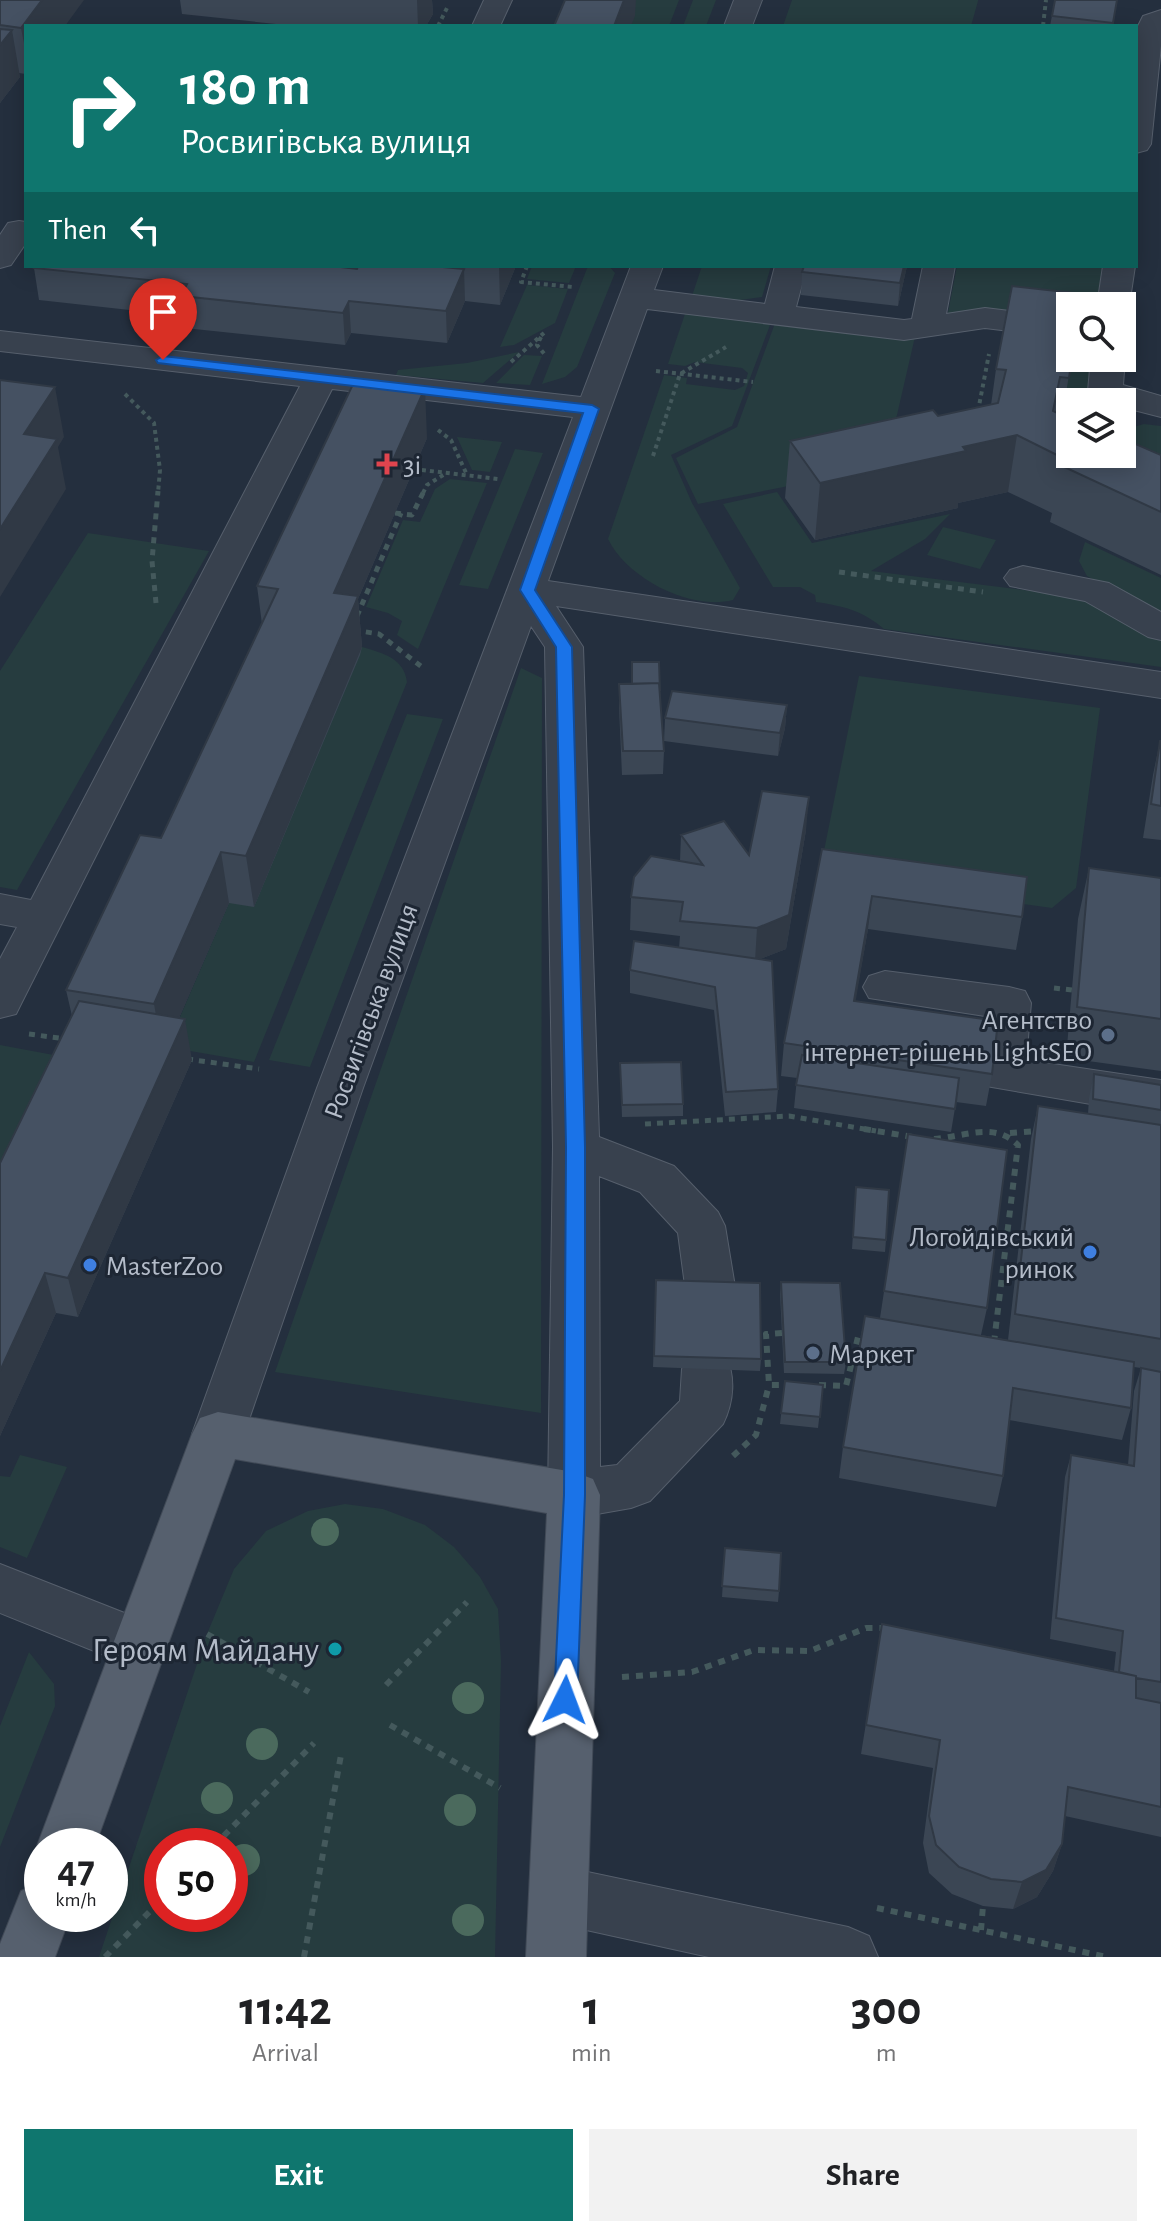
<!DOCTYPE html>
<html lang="en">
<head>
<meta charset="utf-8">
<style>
	:root { --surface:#fff; --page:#f2f2f2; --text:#202124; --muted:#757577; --accent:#0f766e }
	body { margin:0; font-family:"Alegreya Sans",sans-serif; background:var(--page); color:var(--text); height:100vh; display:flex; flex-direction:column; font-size:30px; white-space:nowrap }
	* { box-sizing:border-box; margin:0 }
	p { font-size:26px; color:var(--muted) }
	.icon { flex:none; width:44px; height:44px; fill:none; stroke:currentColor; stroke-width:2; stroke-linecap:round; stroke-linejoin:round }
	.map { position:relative; height:1957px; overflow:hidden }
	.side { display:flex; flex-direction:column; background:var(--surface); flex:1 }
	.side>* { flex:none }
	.hud { position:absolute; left:24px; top:24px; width:1114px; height:244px; border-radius:0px; box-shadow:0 4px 20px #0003; background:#0f766e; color:#fff; overflow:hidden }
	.tools { position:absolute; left:1056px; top:292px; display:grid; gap:16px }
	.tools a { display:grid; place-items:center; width:80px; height:80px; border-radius:0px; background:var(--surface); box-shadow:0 4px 20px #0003; font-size:40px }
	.speed { position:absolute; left:24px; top:1828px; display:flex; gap:16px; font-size:40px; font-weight:700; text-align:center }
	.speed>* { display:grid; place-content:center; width:104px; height:104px; border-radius:50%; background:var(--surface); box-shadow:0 4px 20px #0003; line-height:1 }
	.speed small { font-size:20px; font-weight:400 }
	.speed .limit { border:12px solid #d22; background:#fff; color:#111 }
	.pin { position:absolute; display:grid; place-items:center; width:68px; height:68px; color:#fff; margin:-82px -34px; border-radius:50% 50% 50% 0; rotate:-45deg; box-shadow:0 0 8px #0007 }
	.pin .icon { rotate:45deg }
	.me { position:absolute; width:88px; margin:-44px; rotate:3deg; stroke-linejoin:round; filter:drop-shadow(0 0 6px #0008) }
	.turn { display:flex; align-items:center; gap:28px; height:168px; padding:0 24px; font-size:36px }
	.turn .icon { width:104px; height:104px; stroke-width:2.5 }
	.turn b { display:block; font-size:56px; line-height:68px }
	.then { display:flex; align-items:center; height:76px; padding:0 24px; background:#0003; gap:16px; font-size:30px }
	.eta { display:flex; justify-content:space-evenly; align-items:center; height:136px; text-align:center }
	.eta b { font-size:48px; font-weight:600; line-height:56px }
	.cta { display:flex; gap:16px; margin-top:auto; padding:16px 24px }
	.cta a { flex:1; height:92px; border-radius:0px; background:var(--accent); color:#fff; font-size:32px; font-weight:600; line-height:92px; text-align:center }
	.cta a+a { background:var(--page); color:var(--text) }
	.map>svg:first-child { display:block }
	.green { fill:#263c3f; fill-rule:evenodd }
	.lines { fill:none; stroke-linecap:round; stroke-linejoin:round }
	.minor-casing { stroke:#565f6c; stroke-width:2 }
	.major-casing { stroke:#414a57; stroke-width:2 }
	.path-far2 { stroke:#44595c; stroke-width:4; stroke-dasharray:4 4; stroke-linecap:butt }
	.path-far1 { stroke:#44595c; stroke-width:5; stroke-dasharray:6 6; stroke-linecap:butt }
	.path { stroke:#44595c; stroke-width:6; stroke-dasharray:7 7; stroke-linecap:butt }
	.minor { fill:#38414e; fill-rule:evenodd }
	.major { fill:#56606e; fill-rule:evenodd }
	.tree { fill:#4b6a5d }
	.wall { fill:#3b4654 }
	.shaded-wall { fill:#303945 }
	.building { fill:#455162; stroke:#303945; stroke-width:2 }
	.route { fill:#1a73e8; stroke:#114b97; stroke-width:2 }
	.health-dot { fill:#e0444e; stroke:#1d2633; stroke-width:3 }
	.service-dot { fill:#5c6f8a; stroke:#1d2633; stroke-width:3 }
	.shop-dot { fill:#3f7fe0; stroke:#1d2633; stroke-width:3 }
	.culture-dot { fill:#0f9aa8; stroke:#1d2633; stroke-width:3 }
	.labels { text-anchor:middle; stroke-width:6; stroke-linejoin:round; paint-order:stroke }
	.poi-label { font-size:28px; fill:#b4bcc9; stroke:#1d2633; text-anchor:start }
	.street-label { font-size:28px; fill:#b4bcc9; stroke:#1d2633 }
	.near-poi-label { font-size:34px; fill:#b4bcc9; stroke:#1d2633; text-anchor:end }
</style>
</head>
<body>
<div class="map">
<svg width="1161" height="1957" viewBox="0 0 1161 1957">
	<rect width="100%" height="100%" fill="#242f3e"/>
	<path class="green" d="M630,0H679L669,26H631Z
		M693,0H716L706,26H683Z
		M792,0H978V1L971,26H783Z
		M532,266H576L569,283L527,279Z
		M588,266H609L615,273L577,367L565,377L542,384Z
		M702,266H771L762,297L733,301L692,296Z
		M957,266H1119L1113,306H1070L946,323Z
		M527,285L568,289L555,323L514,345L500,347Z
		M686,311L756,319L770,325L732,426L671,455L692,503L740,588L733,600C690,611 627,578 608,539L664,375L687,378L686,384L735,390L744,386L748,373L742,368L695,362L685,366L668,364Z
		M778,315L917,328L885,467L698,504L676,458L737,427Z
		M519,352L483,383L396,375L398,370L467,363Z
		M524,355L542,356L530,385L496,383Z
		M1072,358H1100L1094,402H1070V445L1051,433Z
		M1144,424L1161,426V455H1154L1125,442L1124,437L1130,428Z
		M457,437L502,442L490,472L472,470Z
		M515,449L543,453L488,589L459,585Z
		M450,479L487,483L418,649L397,635L402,621L388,613L366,607L403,520L420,522L435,489Z
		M777,492L812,543L950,514L925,539L871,571L1088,598L1161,639V667L884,629C863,611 844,606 816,602L815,595L800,587H773L723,504Z
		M943,527L996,540L980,569L927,555Z
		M88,533L209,551L17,890L0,887V671Z
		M1085,542L1161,578V618L1087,576L1079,561Z
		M362,647C383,653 404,658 407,682L254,1062L167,1047L229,903Z
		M521,668L542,678L541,1413L275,1372Z
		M859,676L1100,708L1076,888L1052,908L819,876Z
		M407,714L443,719L310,1067L269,1060Z
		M0,1045L59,1056L0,1176Z
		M20,1455L67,1467L27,1558L0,1547V1476L10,1477Z
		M345,1504L383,1509L425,1525L454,1547L480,1577L498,1609L501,1661L495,1957H99L207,1634L234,1569L266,1531L308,1511ZM230,1846V1914H162V1846Z
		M29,1652L54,1684L55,1706L0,1847V1726Z"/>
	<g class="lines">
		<g class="minor-casing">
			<path id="minor" d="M484,0H512L500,26H472Z
				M734,0H762L752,26H724Z
				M1161,10V46L1151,144L1147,150L1136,153V30L1143,16Z
				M19,221L26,222V243L11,265L0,268V235L8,223Z
				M631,266H663L654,290L765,304L775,266H807L796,307L904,320L912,319L923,266H955L946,314L985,308L1070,318V338L985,328L904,340L647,309L548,581L1161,672V698L556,606L583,647L599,1137L674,1166L718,1212L725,1226L736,1293L728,1307L711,1313L694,1307L686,1293L678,1233L640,1192L599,1176L600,1467L617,1465L680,1401L682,1369L689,1354L707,1348L725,1354C736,1376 734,1402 723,1424L650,1501L631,1508L574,1518L555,1511L548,1495L553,1147L545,647L531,626L363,1088L244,1434L236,1450L218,1456L200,1450L192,1434L317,1088L573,417L332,389L22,1002L16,1014L0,1018V959L17,927L0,924V894L31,900L300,386L0,351V331L581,397Z
				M1103,266H1135L1129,306L1125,313L1122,314V306H1097Z
				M1122,354L1125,358L1123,385L1161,396V417L1122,407V402L1093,398L1088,391L1091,358H1122Z
				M1023,566L1109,583L1161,612V640L1148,637L1085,601L1010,586L1004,578L1010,570Z
				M885,971L1009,987L1025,991L1031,1003L1026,1060L1161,1080V1116L986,1086L979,1074L985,1016L869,998L863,987L869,976Z
				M0,1564L160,1627L169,1645L160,1663L141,1670L0,1613Z
				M559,1866L848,1927L869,1936L878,1957H709L559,1924L538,1916L529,1895L538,1874Z"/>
		</g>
		<g class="major-casing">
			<path id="major" d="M218,1412L574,1472L593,1479L600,1495L586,1957H526L547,1513L235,1459L95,1846H42V1858L37,1846L192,1434L200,1418Z
				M42,1882V1914H71L55,1957H0V1944L21,1891Z"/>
		</g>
		<path class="path-far2" d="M438,26L448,6
			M1043,26L1046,0
			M527,266L521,282L573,287
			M541,337L537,345L546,356
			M511,362L544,333
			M656,371L753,382
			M125,394L154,423L160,470L158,493
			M978,411L989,354
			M438,430L451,440L467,475
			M653,456L680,374L726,347
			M414,469L498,479
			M423,493L427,485L445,474"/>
		<path class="path-far1" d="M395,513L412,515L424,491
			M839,572L983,592
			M156,603L152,561L158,491
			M357,616L401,513
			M354,630L379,634L422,667
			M1054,988L1072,990
			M29,1034L66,1039
			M187,1059L259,1069
			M645,1124L789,1116L876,1131"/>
		<path class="path" d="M864,1129L913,1137
			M1010,1133L1036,1131
			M934,1139C964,1137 994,1121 1018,1145L994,1342
			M782,1333L766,1334L769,1385H789
			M819,1385L846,1386L859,1333L868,1335
			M733,1456L756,1435L769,1385
			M207,1634L309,1692
			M622,1677L692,1672L754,1650L810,1651L866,1628H886
			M386,1685L467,1602
			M390,1725L500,1788
			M214,1846L314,1743
			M877,1908L1107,1957
			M981,1930L983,1906
			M105,1957L162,1899
			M304,1957L341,1755"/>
		<use href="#minor" class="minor"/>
		<use href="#major" class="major"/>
	</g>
	<g class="tree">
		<circle cx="325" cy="1532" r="14"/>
		<circle cx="468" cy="1698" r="16"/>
		<circle cx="262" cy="1744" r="16"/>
		<circle cx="217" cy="1798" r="16"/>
		<circle cx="460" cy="1810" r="16"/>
		<circle cx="244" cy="1860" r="16"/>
		<circle cx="468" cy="1920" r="16"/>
	</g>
	<path class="wall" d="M0,0L26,26V74L19,73L20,77L0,103Z
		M180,0H432L433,14L426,26H295L182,14Z
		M1055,0H1117L1113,26H1050Z
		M358,266H516L500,305L465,301L447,343L351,333L345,345L185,328L184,316L39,300L34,268L357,269Z
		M907,266L898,306L801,295L802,272Z
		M1072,358L1062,416L1070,454L1161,455V575L1050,522L1052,513L1008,492L958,503V508L815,540L785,498L790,441L938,416L991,405L996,369Z
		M427,438L358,599L362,647L360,655L254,907L229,903L179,1018L192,1060L78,1317L56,1313L0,1436V1163L72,1016L66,990L161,838L262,624L257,586Z
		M619,684L660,691L664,751L663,774L622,775L619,707Z
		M787,705L785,728L778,756L664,741L665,718Z
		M1160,741H1161V840L1143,838L1153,775Z
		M806,830L786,949L760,959L778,1089L776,1112L725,1116L714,1010L630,993V970L679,948L680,936L630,930L631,897L680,861L681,835L749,855Z
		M822,849L1022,917L1016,950L868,929L855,1001L992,1074L986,1106L956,1102L951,1132L794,1108L797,1078L781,1076L784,1043Z
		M1089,868L1161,878V1071L1066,1058L1078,919Z
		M620,1063L683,1104V1116L622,1117Z
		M1094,1074L1161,1085V1837L1065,1816L1062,1844L1053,1871L1037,1897L1013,1909L983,1906L952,1894L929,1873L923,1843L933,1768L861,1754L882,1624L1114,1671L1116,1652L1050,1639L1065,1477L1071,1455L1128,1465L1134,1391L1141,1368L1134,1367L1131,1408L1122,1440L1009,1420L1003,1476L996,1507L839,1478L843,1447L880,1318L908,1134L987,1308L981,1335L1008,1340L1031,1139L1038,1106L1088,1114L1089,1098Z
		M856,1187L886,1240L885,1252L852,1249Z
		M656,1280L761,1359L760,1371L653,1367Z
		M781,1282L846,1362L844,1374L784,1373L780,1294Z
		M785,1381L823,1385L818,1428L780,1424Z
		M725,1548L779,1591L778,1602L722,1597Z"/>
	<path class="shaded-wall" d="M42,0H84L65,26H26V54L21,28Z
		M417,0H432L433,14L426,26H418Z
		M624,0H636L635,16L631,26H614Z
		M12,30L20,77L0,103V45Z
		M499,266H516L500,305Z
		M904,266H907L898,306L900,283Z
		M464,269L465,301L447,343L446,311Z
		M349,301L351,333L345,345L343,313Z
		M55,387L64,437L58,447L66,489L0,597V529L24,434Z
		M425,388L427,438L358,599L362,647L254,907L246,856L334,593Z
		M1017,435L1008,492L958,503V508L815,540L820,483L963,447Z
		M787,705L785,728L778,756L780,733Z
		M809,797L806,830L786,949L755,961L757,928Z
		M221,852L229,903L163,1055L154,1004Z
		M872,896L868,929L850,1034L854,1001Z
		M185,1019L192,1060L78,1317L68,1278Z
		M45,1273L56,1313L0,1436V1371Z
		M1062,1844L1053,1871L1037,1897L1013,1909L1022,1882Z"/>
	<path class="building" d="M0,0H42L21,28L0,25Z
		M565,0H624L614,26H554Z
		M1055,0H1117L1113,23L1052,16Z
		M0,29L12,30L0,45Z
		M35,266H332L357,269L358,266H432L464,269L446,311L349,301L343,313L181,296L187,284L34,268Z
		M804,266H904L900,283L802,272Z
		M1012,286L1083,294L1081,306H1070V358H1072L1069,378L1060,377L1053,411L1070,419V454H1122V438L1161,455V512L1060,465L1067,460L1017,435L963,447L966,451L820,483L790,441L933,410L938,416L998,403L1006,370L996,369Z
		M0,380L55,387L24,434L57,439L0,529Z
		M355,380L425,388L334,593L358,596L355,604L246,856L221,852L154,1004L66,990L140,835L161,838L278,589L257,586Z
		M632,662H659L660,691L659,683L632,684Z
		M659,683L664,751H623L619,684Z
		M672,691L787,705L780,733L665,718Z
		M1160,741H1161V806L1151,804Z
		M762,791L809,797L789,915L757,928L680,921L683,902L631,897L634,877L651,856L703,865L681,835L724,821L749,855Z
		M822,849L1027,877L1022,917L872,896L854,1001L998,1021L992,1074L784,1043Z
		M1089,868L1161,878V1019L1077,1007Z
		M634,941L772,961L778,1089L726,1092L715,987L630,970Z
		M79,1001L185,1019L68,1278L45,1273L0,1371V1163Z
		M802,1055L959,1078L955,1109L796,1085Z
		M681,1062L683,1104L622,1105L620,1063Z
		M1094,1074L1161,1085V1110L1093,1099Z
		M1038,1106L1161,1125V1339L1015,1314Z
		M908,1134L1007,1150L987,1308L884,1291Z
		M856,1187L889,1190L886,1240L853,1237Z
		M656,1280L760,1283L761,1359L654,1356Z
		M781,1282L840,1283L846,1362H785Z
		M865,1316L1134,1362L1131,1408L1013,1388L1003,1476L843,1447Z
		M1141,1368L1161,1372V1682L1136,1678V1676L1119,1672L1123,1631L1056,1618L1071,1455L1134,1466Z
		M785,1381L823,1385L820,1417L781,1413Z
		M725,1548L781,1553L779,1591L722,1586Z
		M882,1624L1136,1676V1698L1161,1703V1807L1068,1787L1062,1844L1046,1870L1022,1882L991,1879L959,1867L936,1845L929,1816L940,1740L866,1725Z"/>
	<path class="route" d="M163,356L592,405L599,409L535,590L572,647L585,1147V1495L577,1700L573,1708L565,1711L557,1708L554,1700L564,1495L566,1147L556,647L520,590L583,413L158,363L156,360Z"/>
	<path class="health-dot" d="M383 452h8v8h8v8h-8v8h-8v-8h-8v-8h8z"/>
	<g class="service-dot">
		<circle cx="1108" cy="1035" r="8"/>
		<circle cx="813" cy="1353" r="8"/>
	</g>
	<g class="shop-dot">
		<circle cx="1090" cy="1252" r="8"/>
		<circle cx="90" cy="1265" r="8"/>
	</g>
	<circle class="culture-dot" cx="335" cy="1649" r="8"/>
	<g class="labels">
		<g class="poi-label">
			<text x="403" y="474">3і</text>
			<text x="1092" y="1029" text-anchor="end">Агентство<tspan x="1092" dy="32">інтернет-рішень LightSEO</tspan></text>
			<text x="1074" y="1246" text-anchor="end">Логойдівський<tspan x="1074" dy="32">ринок</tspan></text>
			<text x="106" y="1275">MasterZoo</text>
			<text x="829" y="1363">Маркет</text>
		</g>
		<g class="street-label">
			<text transform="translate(370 1011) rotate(-70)" y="10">Росвигівська вулиця</text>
		</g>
		<g class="near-poi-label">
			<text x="319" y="1661">Героям Майдану</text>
		</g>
	</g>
</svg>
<div class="tools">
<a><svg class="icon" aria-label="search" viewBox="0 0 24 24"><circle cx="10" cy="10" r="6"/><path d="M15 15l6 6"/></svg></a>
<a><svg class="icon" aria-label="layers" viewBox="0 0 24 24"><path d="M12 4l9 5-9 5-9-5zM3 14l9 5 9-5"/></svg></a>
</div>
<div class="speed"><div>47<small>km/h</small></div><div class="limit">50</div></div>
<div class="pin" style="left:163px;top:360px;background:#d93025"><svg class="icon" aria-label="arrive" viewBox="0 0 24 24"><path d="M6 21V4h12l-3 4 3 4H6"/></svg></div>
<svg class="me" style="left:565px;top:1700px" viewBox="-20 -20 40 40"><path d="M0-17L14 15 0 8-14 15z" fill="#1a73e8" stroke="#fff" stroke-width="4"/></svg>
<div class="hud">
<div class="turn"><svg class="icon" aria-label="right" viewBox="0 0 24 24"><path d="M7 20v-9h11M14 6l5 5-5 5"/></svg><div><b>180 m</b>Росвигівська вулиця</div></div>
<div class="then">Then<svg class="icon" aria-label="left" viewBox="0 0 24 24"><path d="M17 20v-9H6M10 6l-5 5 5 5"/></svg></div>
</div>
</div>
<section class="side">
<div class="eta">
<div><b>11:42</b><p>Arrival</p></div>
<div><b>1</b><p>min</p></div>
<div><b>300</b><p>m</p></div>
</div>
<div class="cta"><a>Exit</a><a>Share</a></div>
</section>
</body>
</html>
